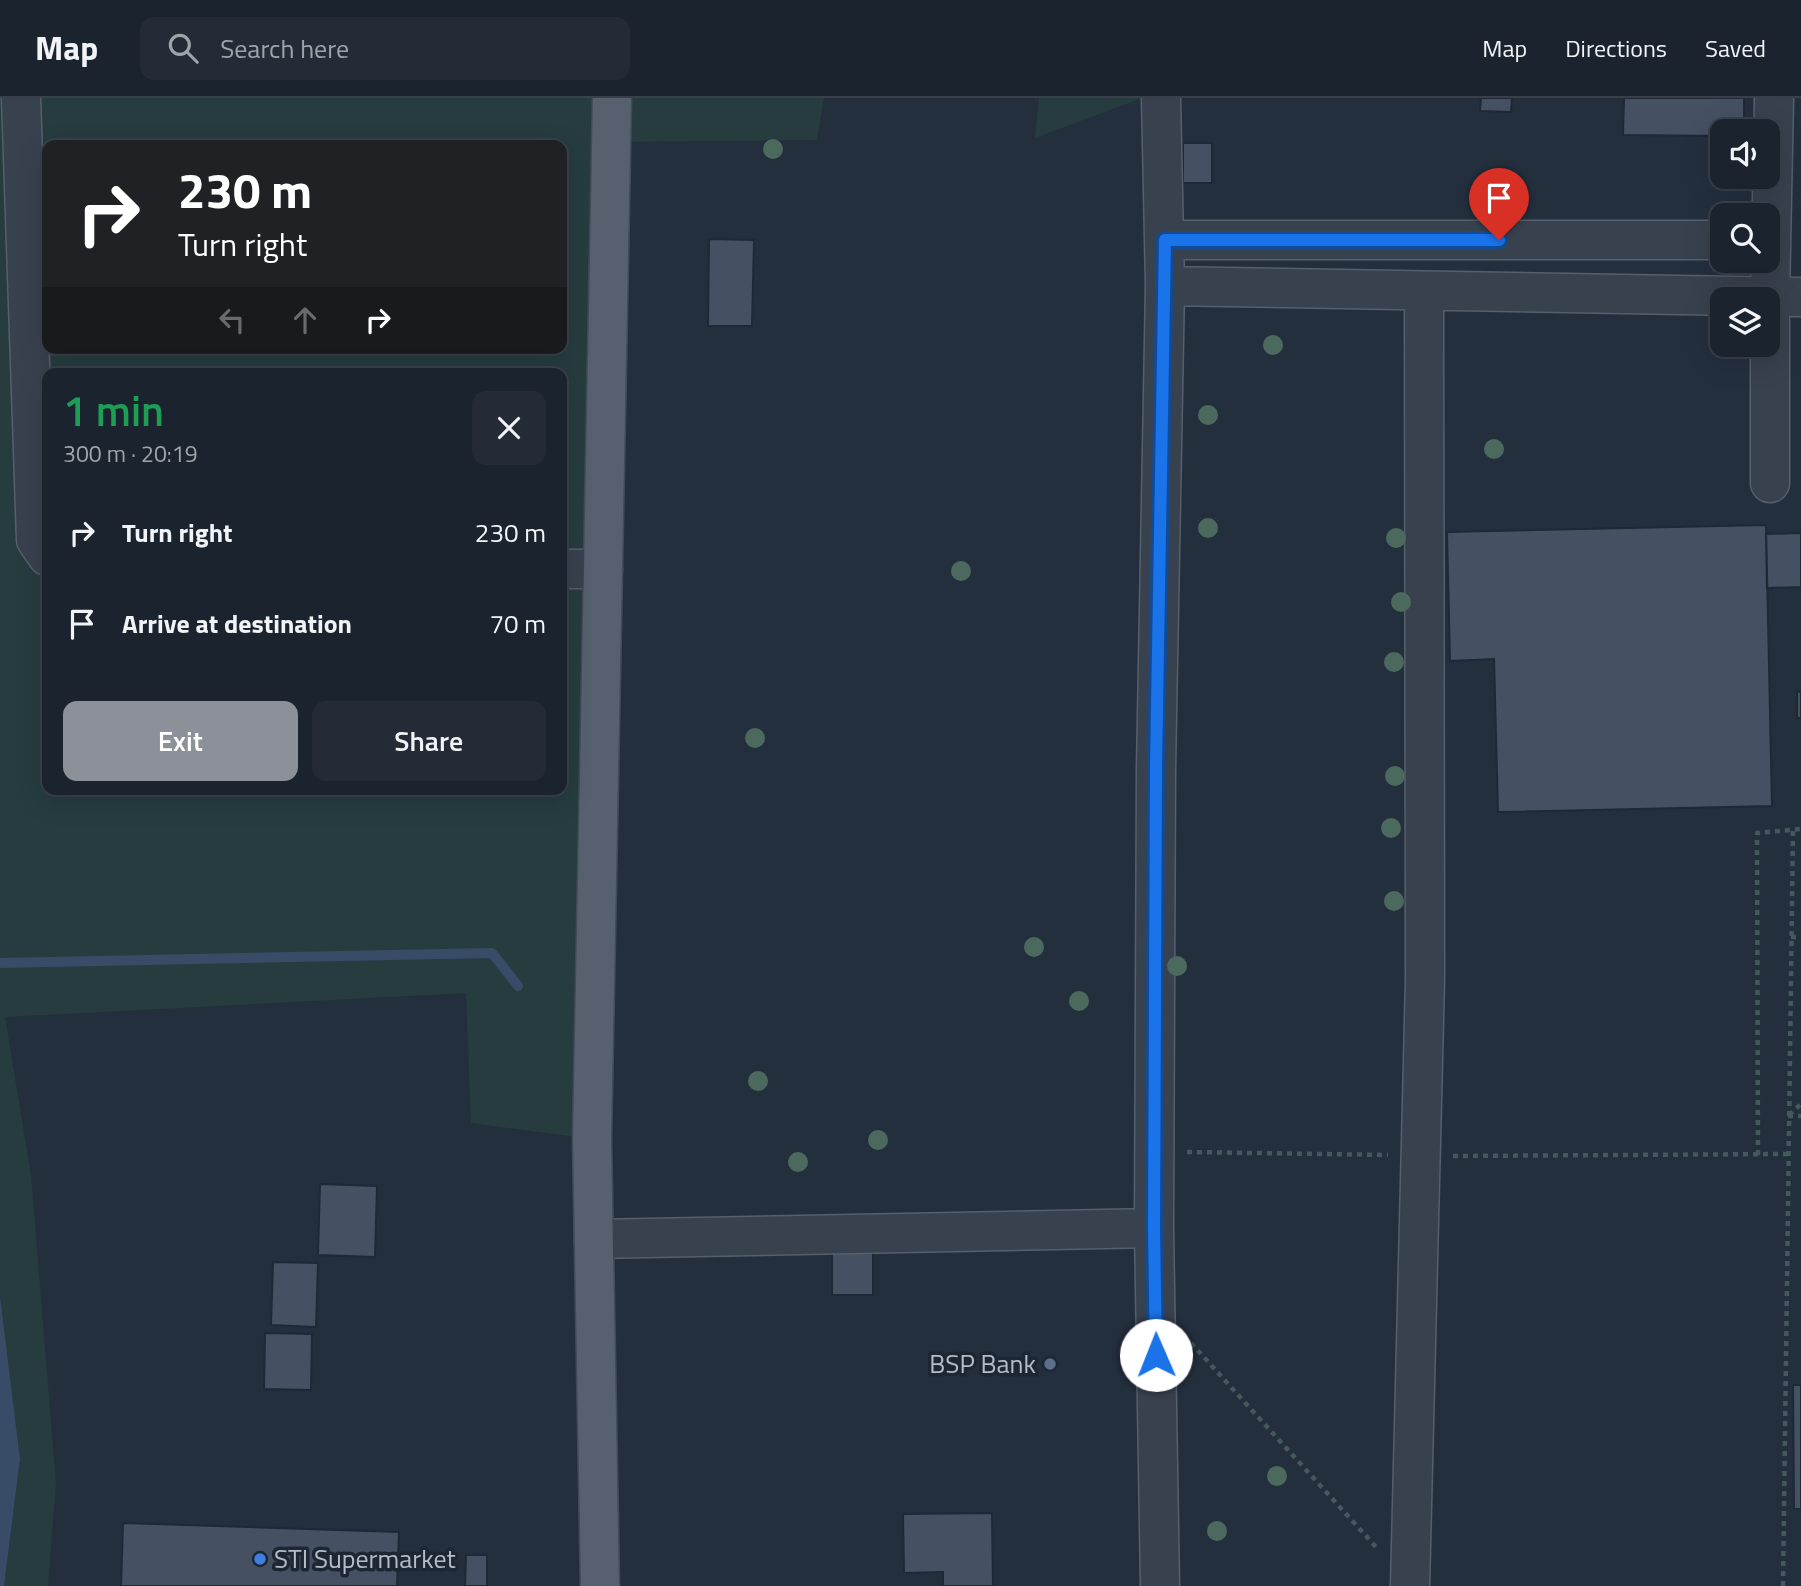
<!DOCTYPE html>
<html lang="en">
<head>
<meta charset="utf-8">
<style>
	:root { --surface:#1b232e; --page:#242b36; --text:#f1f3f6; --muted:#a0a4aa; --line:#39404a; --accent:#8c9099 }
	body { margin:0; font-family:"Titillium Web",sans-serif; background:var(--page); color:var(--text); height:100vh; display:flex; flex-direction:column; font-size:26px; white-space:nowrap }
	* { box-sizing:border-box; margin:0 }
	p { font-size:23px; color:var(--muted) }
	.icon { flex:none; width:38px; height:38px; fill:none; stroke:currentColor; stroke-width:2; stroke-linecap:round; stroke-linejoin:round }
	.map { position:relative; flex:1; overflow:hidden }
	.drawer { position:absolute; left:42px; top:270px; width:525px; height:427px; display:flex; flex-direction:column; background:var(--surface); border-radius:14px; box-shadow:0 7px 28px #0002,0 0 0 2px var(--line) }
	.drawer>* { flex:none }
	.top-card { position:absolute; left:42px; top:42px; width:525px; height:214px; border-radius:14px; box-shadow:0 7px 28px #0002,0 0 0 2px var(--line); background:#202124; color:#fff; overflow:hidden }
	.buttons { position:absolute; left:1710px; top:21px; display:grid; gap:14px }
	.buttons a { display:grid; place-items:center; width:70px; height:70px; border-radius:14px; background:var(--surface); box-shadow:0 7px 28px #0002,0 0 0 2px var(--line); font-size:35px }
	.pin { position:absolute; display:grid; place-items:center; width:60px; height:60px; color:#fff; margin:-72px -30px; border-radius:50% 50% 50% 0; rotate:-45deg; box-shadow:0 0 7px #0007 }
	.pin .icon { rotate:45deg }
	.me { position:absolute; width:77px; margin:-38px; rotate:359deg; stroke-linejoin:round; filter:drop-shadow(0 0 5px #0008) }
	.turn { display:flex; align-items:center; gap:24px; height:147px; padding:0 21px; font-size:32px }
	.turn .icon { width:91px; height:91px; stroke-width:2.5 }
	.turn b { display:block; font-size:49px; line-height:60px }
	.lanes { display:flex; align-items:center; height:66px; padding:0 21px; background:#0003; justify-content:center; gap:35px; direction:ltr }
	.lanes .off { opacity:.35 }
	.round { display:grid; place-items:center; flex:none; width:74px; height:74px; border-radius:14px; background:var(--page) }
	.overview { display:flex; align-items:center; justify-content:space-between; height:119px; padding:0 21px }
	h1 { font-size:42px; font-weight:600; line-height:52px; color:#1e9e55 }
	.button { display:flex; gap:14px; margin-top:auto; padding:14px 21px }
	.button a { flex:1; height:80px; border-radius:14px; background:var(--accent); color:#fff; font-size:28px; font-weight:600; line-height:80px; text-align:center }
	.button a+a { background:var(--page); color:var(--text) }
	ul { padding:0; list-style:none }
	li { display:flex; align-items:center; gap:21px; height:91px; padding:0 21px }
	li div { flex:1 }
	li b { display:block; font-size:26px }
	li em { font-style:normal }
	header { display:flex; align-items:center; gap:42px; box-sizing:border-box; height:98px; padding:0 35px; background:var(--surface); border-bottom:2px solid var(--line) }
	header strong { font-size:33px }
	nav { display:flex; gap:38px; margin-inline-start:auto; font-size:24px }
	.search { width:490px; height:63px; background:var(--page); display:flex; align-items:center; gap:18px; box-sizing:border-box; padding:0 24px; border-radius:14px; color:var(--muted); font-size:26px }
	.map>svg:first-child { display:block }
	.green { fill:#263c3f; fill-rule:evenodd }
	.water { fill:#394c67 }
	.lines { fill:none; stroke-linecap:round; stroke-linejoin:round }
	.stream { stroke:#394c67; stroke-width:10 }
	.building { fill:#455162; stroke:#1f2835; stroke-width:2 }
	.minor-casing { stroke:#565f6c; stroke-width:41 }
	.major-casing { stroke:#414a57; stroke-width:41 }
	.path { stroke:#44595c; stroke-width:4.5; stroke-dasharray:5 5; stroke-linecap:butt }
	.minor { stroke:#38414e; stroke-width:38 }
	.major { stroke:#56606e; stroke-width:38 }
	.tree { fill:#4b6a5d }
	.route-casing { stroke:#114b97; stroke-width:18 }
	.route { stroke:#1a73e8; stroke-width:12 }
	.service-dot { fill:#5c6f8a; stroke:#1d2633; stroke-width:2.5 }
	.shop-dot { fill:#3f7fe0; stroke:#1d2633; stroke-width:2.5 }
	.labels { text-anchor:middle; stroke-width:7; stroke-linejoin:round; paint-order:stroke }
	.poi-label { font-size:26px; fill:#b4bcc9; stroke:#1d2633; text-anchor:end }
</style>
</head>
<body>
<header>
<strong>Map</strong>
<div class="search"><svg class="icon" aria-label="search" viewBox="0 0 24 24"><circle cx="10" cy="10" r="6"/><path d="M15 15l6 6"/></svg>Search here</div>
<nav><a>Map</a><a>Directions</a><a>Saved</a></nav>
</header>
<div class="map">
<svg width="1801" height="1488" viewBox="0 0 1801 1488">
	<rect width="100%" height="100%" fill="#242f3e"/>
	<path class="green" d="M0,0H824L817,42L612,44L592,1041L471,1025L466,895L5,919L31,1077L56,1385L48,1488H4L20,1361L0,1198ZM47,47H562V250H47ZM47,275H562V691H47Z
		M1039,0H1142L1035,40Z"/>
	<path class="water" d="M0,1198L20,1361L4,1488H0Z"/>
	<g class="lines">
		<path class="stream" d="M0,865L492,855L518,888"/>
	</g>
	<path class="building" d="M1481,0H1512L1511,14L1480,13Z
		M1624,0H1744V33H1722V38L1623,37Z
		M1183,45H1212V85H1183Z
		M709,141L754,142L752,228H708Z
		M1766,427L1772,708L1498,714L1494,561L1450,563L1447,434Z
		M1801,435V489L1767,490L1766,436Z
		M1797,594H1801V620H1797Z
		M320,1086L377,1088L375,1159L318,1157Z
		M832,1153H873V1197H832Z
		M273,1164L318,1165L316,1229L271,1227Z
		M265,1235L312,1236L311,1292L264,1291Z
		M1793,1287H1801V1411H1794Z
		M992,1415L993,1488H943V1474L904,1475L903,1416Z
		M123,1425L399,1434L397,1488H121Z
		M466,1457H487V1488H465Z"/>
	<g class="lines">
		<g class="minor-casing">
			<path id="minor" d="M21,0L36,442L47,458
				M1165,142H1722
				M1165,188L1801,199
				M1770,385V198L1774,0
				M562,471H603
				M594,1141L1154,1130
				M1160,1488L1154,1130L1156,671L1165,188L1161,0
				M1410,1488L1425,881L1424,194"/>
		</g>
		<g class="major-casing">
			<path id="major" d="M600,1488L592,1041L612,0"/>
		</g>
		<path class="path" d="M1791,839H1801
			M1789,1017L1801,1006
			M1788,1018H1801
			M1187,1054L1388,1057
			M1758,1057L1757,735L1801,731
			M1453,1058L1788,1056
			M1191,1245L1376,1449
			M1783,1488L1793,731"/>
		<use href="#minor" class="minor"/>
		<use href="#major" class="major"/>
	</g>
	<g class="tree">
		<circle cx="773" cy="51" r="10"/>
		<circle cx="1273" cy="247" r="10"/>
		<circle cx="1208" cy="317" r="10"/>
		<circle cx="1494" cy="351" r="10"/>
		<circle cx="1208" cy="430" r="10"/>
		<circle cx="1396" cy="440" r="10"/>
		<circle cx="961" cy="473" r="10"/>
		<circle cx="1401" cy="504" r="10"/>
		<circle cx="1394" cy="564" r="10"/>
		<circle cx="755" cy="640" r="10"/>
		<circle cx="1395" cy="678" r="10"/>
		<circle cx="1391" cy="730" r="10"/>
		<circle cx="1394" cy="803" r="10"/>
		<circle cx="1034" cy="849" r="10"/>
		<circle cx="1177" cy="868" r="10"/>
		<circle cx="1079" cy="903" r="10"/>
		<circle cx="758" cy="983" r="10"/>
		<circle cx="878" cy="1042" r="10"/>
		<circle cx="798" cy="1064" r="10"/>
		<circle cx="1277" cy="1378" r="10"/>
		<circle cx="1217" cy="1433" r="10"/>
	</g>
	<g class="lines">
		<g class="route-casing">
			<path id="route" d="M1156,1257L1154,1130L1156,670L1165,142H1499"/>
		</g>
		<use href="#route" class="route"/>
	</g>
	<circle class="service-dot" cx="1050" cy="1266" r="7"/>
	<circle class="shop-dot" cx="260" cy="1461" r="7"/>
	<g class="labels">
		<g class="poi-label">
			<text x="1036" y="1275">BSP Bank</text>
			<text x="274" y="1470" text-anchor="start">STI Supermarket</text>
		</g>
	</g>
</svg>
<div class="buttons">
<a><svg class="icon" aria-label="sound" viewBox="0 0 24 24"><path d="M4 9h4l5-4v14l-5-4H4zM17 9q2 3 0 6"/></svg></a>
<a><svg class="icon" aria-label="search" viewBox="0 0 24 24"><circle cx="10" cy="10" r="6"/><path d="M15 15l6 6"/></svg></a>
<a><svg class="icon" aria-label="layers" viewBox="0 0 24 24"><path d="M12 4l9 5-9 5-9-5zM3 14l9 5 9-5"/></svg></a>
</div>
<div class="pin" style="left:1499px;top:142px;background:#d93025"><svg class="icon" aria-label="arrive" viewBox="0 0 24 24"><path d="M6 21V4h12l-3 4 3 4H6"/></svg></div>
<svg class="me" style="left:1156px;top:1257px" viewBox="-20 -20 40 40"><circle r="19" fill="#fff"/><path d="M0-13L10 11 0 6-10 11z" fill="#1a73e8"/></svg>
<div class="top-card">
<div class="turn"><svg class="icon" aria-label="right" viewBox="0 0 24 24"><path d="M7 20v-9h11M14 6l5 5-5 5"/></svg><div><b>230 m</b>Turn right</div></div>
<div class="lanes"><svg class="icon off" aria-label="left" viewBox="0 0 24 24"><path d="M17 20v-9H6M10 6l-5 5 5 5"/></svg><svg class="icon off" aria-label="ahead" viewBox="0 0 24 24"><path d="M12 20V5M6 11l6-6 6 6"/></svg><svg class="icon" aria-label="right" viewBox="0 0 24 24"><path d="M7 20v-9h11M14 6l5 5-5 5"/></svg></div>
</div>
<section class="drawer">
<div class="overview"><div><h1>1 min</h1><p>300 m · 20:19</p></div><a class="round"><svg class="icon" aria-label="close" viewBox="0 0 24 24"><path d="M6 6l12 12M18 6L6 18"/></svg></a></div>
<ul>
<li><svg class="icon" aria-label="right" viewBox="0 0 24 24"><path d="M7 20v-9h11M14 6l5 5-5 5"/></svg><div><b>Turn right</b></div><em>230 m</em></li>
<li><svg class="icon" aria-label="arrive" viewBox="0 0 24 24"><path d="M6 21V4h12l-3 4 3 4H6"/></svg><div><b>Arrive at destination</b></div><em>70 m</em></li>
</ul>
<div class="button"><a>Exit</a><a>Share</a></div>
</section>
</div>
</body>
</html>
